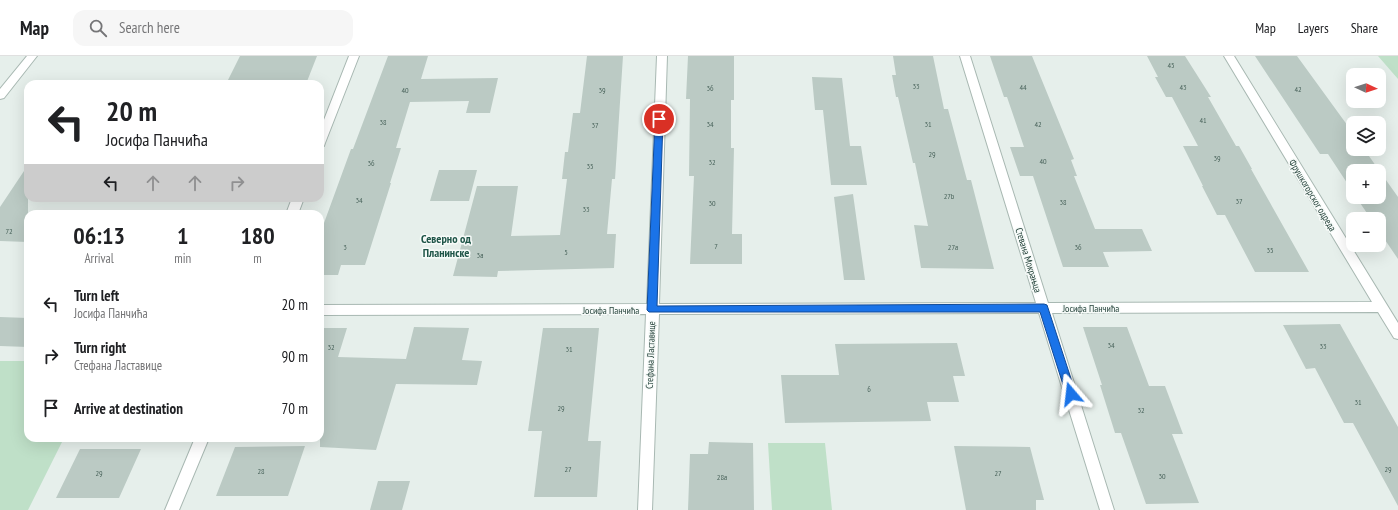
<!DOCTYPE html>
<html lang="en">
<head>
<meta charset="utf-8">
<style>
	:root { --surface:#fff; --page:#f6f6f6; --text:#202124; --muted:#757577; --line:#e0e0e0 }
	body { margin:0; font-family:"PT Sans Narrow",sans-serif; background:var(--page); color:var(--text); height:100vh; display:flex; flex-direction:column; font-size:15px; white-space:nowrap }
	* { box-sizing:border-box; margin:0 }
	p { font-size:13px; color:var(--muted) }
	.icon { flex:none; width:22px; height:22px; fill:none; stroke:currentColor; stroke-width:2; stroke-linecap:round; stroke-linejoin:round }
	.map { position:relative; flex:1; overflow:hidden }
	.details { position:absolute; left:24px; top:154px; width:300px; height:232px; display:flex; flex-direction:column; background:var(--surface); border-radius:12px; box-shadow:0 4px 16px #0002 }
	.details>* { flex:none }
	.hud { position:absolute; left:24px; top:24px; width:300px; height:122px; border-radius:12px; box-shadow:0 4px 16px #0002; background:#fff; color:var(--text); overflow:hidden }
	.needle { width:26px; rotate:93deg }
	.tools { position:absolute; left:1346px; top:12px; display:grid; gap:8px }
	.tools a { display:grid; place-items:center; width:40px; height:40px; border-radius:8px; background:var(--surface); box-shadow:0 4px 16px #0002; font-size:20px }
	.pin { position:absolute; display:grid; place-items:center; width:34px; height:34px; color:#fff; margin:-17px; border:2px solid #fff; border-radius:50%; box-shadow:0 1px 4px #0007 }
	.me { position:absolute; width:44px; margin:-22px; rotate:343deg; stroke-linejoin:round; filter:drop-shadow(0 0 3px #0008) }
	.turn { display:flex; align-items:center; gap:14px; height:84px; padding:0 16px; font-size:18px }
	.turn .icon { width:52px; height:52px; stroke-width:2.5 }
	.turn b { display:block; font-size:28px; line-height:34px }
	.lanes { display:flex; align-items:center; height:38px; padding:0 16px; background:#0003; justify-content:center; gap:20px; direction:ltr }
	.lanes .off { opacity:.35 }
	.eta { display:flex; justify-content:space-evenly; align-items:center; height:68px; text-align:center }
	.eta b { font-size:24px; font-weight:700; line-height:28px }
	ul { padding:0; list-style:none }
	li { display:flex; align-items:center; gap:12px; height:52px; padding:0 16px }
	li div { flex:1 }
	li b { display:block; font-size:15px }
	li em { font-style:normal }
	header { display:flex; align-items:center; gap:24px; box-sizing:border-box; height:56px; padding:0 20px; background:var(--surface); border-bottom:1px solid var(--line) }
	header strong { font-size:19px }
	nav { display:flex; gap:22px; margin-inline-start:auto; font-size:14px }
	.search { width:280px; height:36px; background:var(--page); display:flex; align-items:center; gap:10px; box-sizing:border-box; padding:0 14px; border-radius:12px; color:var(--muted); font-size:15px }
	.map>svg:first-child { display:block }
	.green { fill:#bfe0c8 }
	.building { fill:#bbcac4 }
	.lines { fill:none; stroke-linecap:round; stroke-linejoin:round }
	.minor-casing { stroke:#a8b8b2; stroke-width:2 }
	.minor { fill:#fff; fill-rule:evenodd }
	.route { fill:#1a73e8; stroke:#114b97 }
	.labels { text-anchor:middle; stroke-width:3; stroke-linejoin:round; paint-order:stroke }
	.number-label { font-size:8px; fill:#4a645c }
	.street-label { font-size:10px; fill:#24423a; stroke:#f7fbf9 }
	.quarter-label { font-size:12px; font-weight:bold; fill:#1f5548; stroke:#f7fbf9 }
</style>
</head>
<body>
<header>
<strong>Map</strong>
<div class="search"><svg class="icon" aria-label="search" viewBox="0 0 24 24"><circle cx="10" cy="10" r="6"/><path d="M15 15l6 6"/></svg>Search here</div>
<nav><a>Map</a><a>Layers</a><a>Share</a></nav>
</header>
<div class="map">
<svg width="1398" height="454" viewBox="0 0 1398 454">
	<rect width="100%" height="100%" fill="#e6efeb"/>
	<path class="green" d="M1378,0H1398V23Z
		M0,305H28V382H64L28,454H0Z
		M768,387H825L832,454H772Z"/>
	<path class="building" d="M240,0H317L306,28H226Z
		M388,0H428L421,23L498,22L490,57H466L469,45L410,46L396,92H401L390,127H391L365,209H341L338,219H320V178L351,93H353Z
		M587,0H623L615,123H612L607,178H616L614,212L498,215L497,221L453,220L477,130H518L511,180L560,179L567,123H562L565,96H568L573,57H580Z
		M688,0H734V44H731V92H734L732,178H742V208H690L694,120H689L690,43H686Z
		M893,0H933L944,53H948L967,124H971L994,213L921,212L914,169L928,170L915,107H913L898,41H896L892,19H896Z
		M990,0H1032L1074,103L1071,104L1077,120H1074L1095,173H1142L1152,195L1103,196L1109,211H1063L1033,120H1020L1010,91H1024L1007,41H1004Z
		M1147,0H1185L1211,41H1208L1236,90H1239L1252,113H1251L1309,216H1255L1225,159H1217L1202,130H1203L1183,90H1198L1172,41H1166L1155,21H1158Z
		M1255,0H1297L1353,77V93H1364L1398,141V203L1379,175V163H1371L1356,141H1379V115H1353V136L1328,98H1320Z
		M812,21L842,22L850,90H861L867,129H831L823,54H815Z
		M28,109V186L0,185V151Z
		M439,114H477L469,145H430Z
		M853,138L865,224H844L834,141Z
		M0,261L28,262V291L0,290Z
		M1340,268L1398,371V450L1353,367H1344L1315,312L1306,313L1283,269Z
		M414,271L469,272L462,304L482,305L477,329L396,328L376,394L320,391V272H347L338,301L406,303Z
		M1083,271H1127L1149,330H1165L1183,378H1172L1199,447L1146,448L1121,377H1115L1100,329H1102Z
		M543,272H599L588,385H601L597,441H534L542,375H528Z
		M957,287L965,320H953L959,346H927L931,365L785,367L781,319H839L835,288Z
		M709,386L753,387L754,454H688L690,398H708Z
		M305,390L288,440H216L235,391Z
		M954,390L1030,391L1044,444H1036V454H966Z
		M80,393H141L119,442H56Z
		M378,425H410L402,454H370Z"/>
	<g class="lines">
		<g class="minor-casing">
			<path id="minor" d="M27,0H37L4,42L0,43V33Z
				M349,0H359L325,87L324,90L320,91V74Z
				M657,0H667L659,248L1036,247L960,0H970L1048,247L1372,246L1224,0H1234L1398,267V283L1394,282L1378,256L1052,257L1114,454H1100L1039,257L659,258L652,454H638L646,258L320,259V249L647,248Z
				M292,142H304L298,158H286Z
				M195,382H209L179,454H165Z"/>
		</g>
		<use href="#minor" class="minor"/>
	</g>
	<path class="route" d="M659,61L663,63L657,250L1044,248L1047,249L1048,252L1076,338L1074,342L1071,343L1067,342L1066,338L1040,256H649L647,254L655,63Z"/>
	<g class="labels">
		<g class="number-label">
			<text x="1171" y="12">45</text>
			<text x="916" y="33">33</text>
			<text x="1023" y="34">44</text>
			<text x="1183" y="34">43</text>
			<text x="710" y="35">36</text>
			<text x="1298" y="36">42</text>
			<text x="405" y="37">40</text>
			<text x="602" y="37">39</text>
			<text x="1203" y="67">41</text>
			<text x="383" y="69">38</text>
			<text x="710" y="71">34</text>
			<text x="928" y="71">31</text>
			<text x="1038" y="71">42</text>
			<text x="595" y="72">37</text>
			<text x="932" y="101">29</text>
			<text x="1217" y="105">39</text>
			<text x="1043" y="108">40</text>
			<text x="712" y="109">32</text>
			<text x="371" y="110">36</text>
			<text x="590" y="113">35</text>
			<text x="949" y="143">27b</text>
			<text x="359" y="147">34</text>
			<text x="1239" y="148">37</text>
			<text x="1063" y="149">38</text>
			<text x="712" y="150">30</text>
			<text x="586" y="156">33</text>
			<text x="9" y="178">72</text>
			<text x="716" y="193">7</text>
			<text x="345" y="194">3</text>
			<text x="953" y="194">27a</text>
			<text x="1078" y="194">36</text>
			<text x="1270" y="197">35</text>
			<text x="566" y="199">5</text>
			<text x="480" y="202">3a</text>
			<text x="1111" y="292">34</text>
			<text x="1323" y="293">33</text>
			<text x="331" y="294">32</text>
			<text x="569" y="296">31</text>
			<text x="869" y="336">6</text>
			<text x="1358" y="349">31</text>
			<text x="561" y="355">29</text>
			<text x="1141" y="357">32</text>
			<text x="568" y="416">27</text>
			<text x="1388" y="416">29</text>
			<text x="261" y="418">28</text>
			<text x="99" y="420">29</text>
			<text x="998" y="420">27</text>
			<text x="1162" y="423">30</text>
			<text x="722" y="424">28a</text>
		</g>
		<g class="street-label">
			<text transform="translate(1313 139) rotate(59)" y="4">Фрушкогорског одреда</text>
			<text transform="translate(1029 204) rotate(73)" y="4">Стевана Мокрањца</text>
			<text x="1091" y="256">Јосифа Панчића</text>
			<text x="611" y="258">Јосифа Панчића</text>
			<text transform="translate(650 299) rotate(-88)" y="4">Стефана Ластавице</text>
		</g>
		<g class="quarter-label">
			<text x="446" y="187">Северно од<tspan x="446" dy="14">Планинске</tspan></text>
		</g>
	</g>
</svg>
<div class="tools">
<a><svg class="needle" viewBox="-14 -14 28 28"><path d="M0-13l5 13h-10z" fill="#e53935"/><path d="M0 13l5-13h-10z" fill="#757577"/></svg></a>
<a><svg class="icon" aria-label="layers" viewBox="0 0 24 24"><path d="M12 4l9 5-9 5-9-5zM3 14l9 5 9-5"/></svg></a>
<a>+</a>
<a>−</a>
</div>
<div class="pin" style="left:659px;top:63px;background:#d93025"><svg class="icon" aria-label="arrive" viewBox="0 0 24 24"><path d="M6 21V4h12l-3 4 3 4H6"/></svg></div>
<svg class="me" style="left:1071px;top:338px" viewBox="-20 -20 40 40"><path d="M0-17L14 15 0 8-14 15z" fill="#1a73e8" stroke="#fff" stroke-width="4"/></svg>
<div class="hud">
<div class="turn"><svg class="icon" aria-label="left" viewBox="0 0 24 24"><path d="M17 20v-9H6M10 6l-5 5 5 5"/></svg><div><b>20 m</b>Јосифа Панчића</div></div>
<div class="lanes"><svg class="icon" aria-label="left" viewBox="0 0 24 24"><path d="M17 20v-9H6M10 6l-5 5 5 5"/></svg><svg class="icon off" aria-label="ahead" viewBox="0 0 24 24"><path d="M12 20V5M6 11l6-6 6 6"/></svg><svg class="icon off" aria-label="ahead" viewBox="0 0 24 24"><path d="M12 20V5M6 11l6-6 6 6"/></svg><svg class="icon off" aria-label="right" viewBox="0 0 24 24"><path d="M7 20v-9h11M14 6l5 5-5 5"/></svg></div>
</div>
<section class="details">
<div class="eta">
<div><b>06:13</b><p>Arrival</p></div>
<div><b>1</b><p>min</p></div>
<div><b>180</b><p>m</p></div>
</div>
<ul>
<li><svg class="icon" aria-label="left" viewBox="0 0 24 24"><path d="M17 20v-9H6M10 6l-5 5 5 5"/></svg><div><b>Turn left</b><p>Јосифа Панчића</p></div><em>20 m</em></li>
<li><svg class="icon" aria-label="right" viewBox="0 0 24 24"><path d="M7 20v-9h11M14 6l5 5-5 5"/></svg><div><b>Turn right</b><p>Стефана Ластавице</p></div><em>90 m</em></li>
<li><svg class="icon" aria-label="arrive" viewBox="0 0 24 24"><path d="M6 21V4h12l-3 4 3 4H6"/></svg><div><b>Arrive at destination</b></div><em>70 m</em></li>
</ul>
</section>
</div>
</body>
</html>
